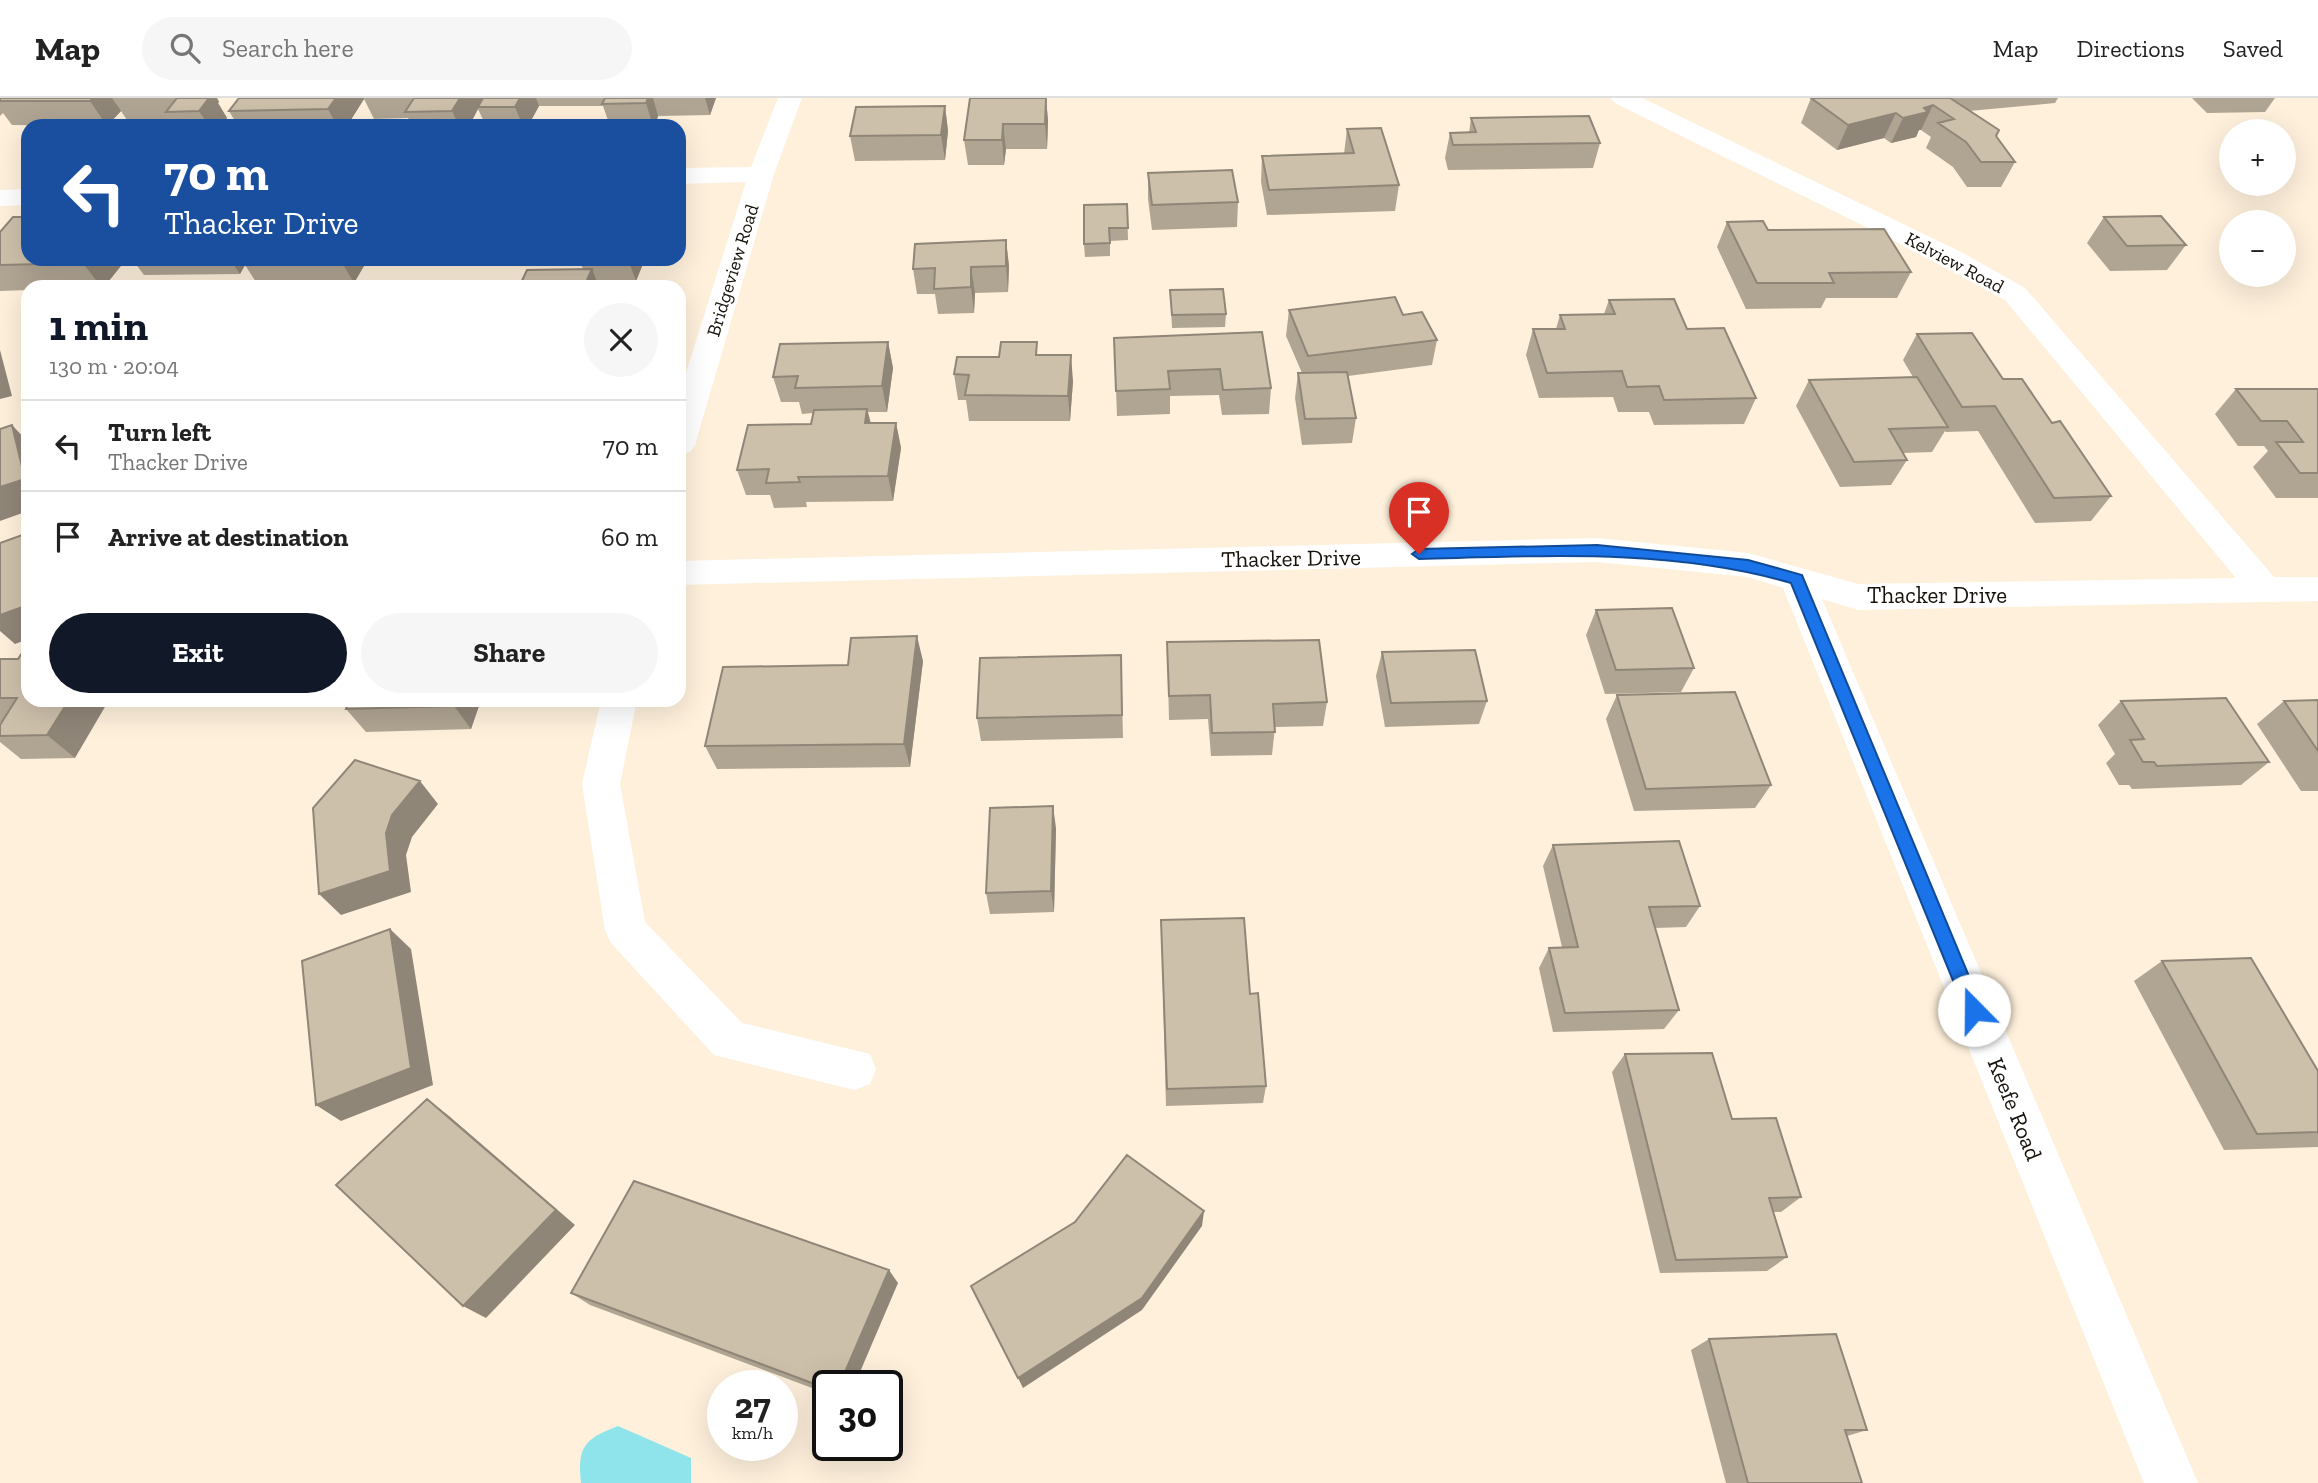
<!DOCTYPE html>
<html lang="en">
<head>
<meta charset="utf-8">
<style>
	:root { --surface:#fff; --page:#f6f6f6; --text:#222; --muted:#767676; --line:#e0e0e0; --accent:#111827 }
	body { margin:0; font-family:"Zilla Slab",serif; background:var(--page); color:var(--text); height:100vh; display:flex; flex-direction:column; font-size:26px; white-space:nowrap }
	* { box-sizing:border-box; margin:0 }
	p { font-size:23px; color:var(--muted) }
	.icon { flex:none; width:38px; height:38px; fill:none; stroke:currentColor; stroke-width:2; stroke-linecap:round; stroke-linejoin:round }
	.map { position:relative; flex:1; overflow:hidden }
	.sheet { position:absolute; left:21px; top:182px; width:665px; height:427px; display:flex; flex-direction:column; background:var(--surface); border-radius:21px; box-shadow:0 7px 28px #0002 }
	.sheet>* { flex:none }
	.top-card { position:absolute; left:21px; top:21px; width:665px; height:147px; border-radius:21px; box-shadow:0 7px 28px #0002; background:#1a4fa0; color:#fff; overflow:hidden }
	.tools { position:absolute; left:2219px; top:21px; display:grid; gap:14px }
	.tools a { display:grid; place-items:center; width:77px; height:77px; border-radius:50%; background:var(--surface); box-shadow:0 7px 28px #0002; font-size:35px }
	.speed { position:absolute; left:707px; top:1272px; display:flex; gap:14px; font-size:35px; font-weight:700; text-align:center }
	.speed>* { display:grid; place-content:center; width:91px; height:91px; border-radius:50%; background:var(--surface); box-shadow:0 7px 28px #0002; line-height:1 }
	.speed small { font-size:18px; font-weight:400 }
	.speed .limit { border:4px solid #111; border-radius:10px; background:#fff; color:#111 }
	.pin { position:absolute; display:grid; place-items:center; width:60px; height:60px; color:#fff; margin:-72px -30px; border-radius:50% 50% 50% 0; rotate:-45deg; box-shadow:0 0 7px #0007 }
	.pin .icon { rotate:45deg }
	.me { position:absolute; width:77px; margin:-38px; rotate:338deg; stroke-linejoin:round; filter:drop-shadow(0 0 5px #0008) }
	.turn { display:flex; align-items:center; gap:24px; height:147px; padding:0 28px; font-size:32px }
	.turn .icon { width:91px; height:91px; stroke-width:2.5 }
	.turn b { display:block; font-size:49px; line-height:60px }
	.round { display:grid; place-items:center; flex:none; width:74px; height:74px; border-radius:37px; background:var(--page) }
	.summary { display:flex; align-items:center; justify-content:space-between; height:119px; padding:0 28px }
	h1 { font-size:42px; font-weight:700; line-height:52px; color:var(--accent) }
	.button { display:flex; gap:14px; margin-top:auto; padding:14px 28px }
	.button a { flex:1; height:80px; border-radius:42px; background:var(--accent); color:#fff; font-size:28px; font-weight:700; line-height:80px; text-align:center }
	.button a+a { background:var(--page); color:var(--text) }
	ul { padding:0; list-style:none }
	li { display:flex; align-items:center; gap:21px; height:91px; padding:0 28px; border-top:2px solid var(--line) }
	li div { flex:1 }
	li b { display:block; font-size:26px }
	li em { font-style:normal }
	header { display:flex; align-items:center; gap:42px; box-sizing:border-box; height:98px; padding:0 35px; background:var(--surface); border-bottom:2px solid var(--line) }
	header strong { font-size:33px }
	nav { display:flex; gap:38px; margin-inline-start:auto; font-size:24px }
	.search { width:490px; height:63px; background:var(--page); display:flex; align-items:center; gap:18px; box-sizing:border-box; padding:0 24px; border-radius:38px; color:var(--muted); font-size:26px }
	.map>svg:first-child { display:block }
	.water { fill:#8fe3ea }
	.lines { fill:none; stroke-linecap:round; stroke-linejoin:round }
	.street { fill:#fff; fill-rule:evenodd }
	.wall { fill:#b0a593 }
	.shaded-wall { fill:#908678 }
	.building { fill:#cdc0ab; stroke:#908678; stroke-width:2 }
	.route { fill:#1a73e8; stroke:#114b97; stroke-width:2 }
	.labels { text-anchor:middle; stroke-width:6; stroke-linejoin:round; paint-order:stroke }
	.far-street-label { font-size:19px; fill:#16110a; stroke:#fff }
	.street-label { font-size:23px; fill:#16110a; stroke:#fff }
</style>
</head>
<body>
<header>
<strong>Map</strong>
<div class="search"><svg class="icon" aria-label="search" viewBox="0 0 24 24"><circle cx="10" cy="10" r="6"/><path d="M15 15l6 6"/></svg>Search here</div>
<nav><a>Map</a><a>Directions</a><a>Saved</a></nav>
</header>
<div class="map">
<svg width="2318" height="1385" viewBox="0 0 2318 1385">
	<rect width="100%" height="100%" fill="#fef0db"/>
	<path class="water" d="M618,1328L691,1360V1385H581C577,1349 584,1341 618,1328Z"/>
	<g class="lines">
		<path class="street" d="M778,0H802L774,76L695,347L690,354L679,357V297L746,84L679,86V70L751,69Z
			M1611,0H1642L1961,154L2025,190L2274,479H2318V503L1858,512L1822,501L2198,1385H2144L1783,490L1748,479L1597,464L679,487V463L1597,440L1748,455L1858,486L2236,480L2005,202L1941,166L1615,5Z
			M28,91V107L0,108V92Z
			M601,602H637L620,686L645,824L742,925L870,956L876,971L870,986L854,992L714,957L611,845L605,832L582,686Z"/>
	</g>
	<path class="wall" d="M0,0H217L219,4L218,5L227,20L222,28H175L173,24L129,25L121,13L107,28L12,27L3,15L0,18Z
		M239,0H716L710,17L658,18L655,28H610L603,8H539L528,28H486L478,11L469,28H412L408,20L374,21L364,1L347,28H238L229,13Z
		M1046,0L1048,23L1047,51H1006L1004,67H968L964,42Z
		M1811,0H2058L2055,5L1969,13L1996,38L2015,64L2001,89H1967L1953,69L1926,50L1931,39L1921,32H1919L1916,39L1891,45L1884,40L1837,52L1801,25Z
		M2192,0H2275L2265,14L2207,15Z
		M945,8L948,33L945,62L855,63L850,38Z
		M1471,20L1600,45L1593,70L1448,72L1445,60L1450,35H1469Z
		M1347,31L1399,87L1395,113L1267,117L1261,84L1262,58L1344,56Z
		M1148,75L1238,104L1237,129L1152,132L1148,101Z
		M1127,106L1128,142L1110,143V158L1085,159L1084,146Z
		M2104,119L2186,147L2167,172L2110,173L2087,145Z
		M1727,124L1768,132L1911,174L1897,200H1826L1821,210L1746,211L1717,149Z
		M0,133L28,161H122L124,164L104,189H28V192L0,193Z
		M1006,142L1009,168L1008,194L975,195L974,215L938,216L935,196H917L913,171Z
		M132,161H368L354,185L258,187L245,167L240,176L144,177Z
		M579,161H645L636,183H596L583,171Z
		M1170,192L1226,216L1225,229L1172,230Z
		M1609,202L1687,231L1756,300L1744,326L1654,327L1649,314H1618L1613,299L1539,300L1526,257L1533,231H1556L1560,217L1604,216Z
		M1289,212L1403,217L1437,242L1432,267L1348,278L1356,320L1352,345L1302,347L1295,300L1298,275H1302L1286,238Z
		M1262,234L1271,290L1269,316L1222,317L1219,297L1170,298V316L1117,318L1114,240Z
		M1917,236L2003,281L2052,325L2111,398L2091,423L2035,425L1978,333L1946,334L1945,333L1932,354L1903,355L1907,362L1891,387L1840,389L1796,308L1809,282L1913,279L1903,262Z
		M888,244L893,270L887,314H868L871,325H896L901,350L893,403L806,404L807,409L774,410L770,397H746L737,372L811,326L813,315L802,316L799,304H781L773,279Z
		M1038,257L1073,283L1070,323H969L966,302H958L954,276L999,259Z
		M2236,291H2318V400H2276L2253,369L2268,353L2264,348H2238L2215,316Z
		M1596,512L1694,570L1681,594L1605,596L1586,537Z
		M1167,544L1327,604L1323,628L1275,629L1272,657L1211,658L1208,621L1169,622Z
		M1382,554L1487,603L1479,626L1385,629L1376,578Z
		M1121,557L1123,640L981,643L977,620Z
		M0,561H18L75,660L21,661L0,644V627L2,624H0Z
		M923,563L910,669L717,671L705,648L848,567Z
		M1617,597L1771,687L1755,710L1634,713L1606,621Z
		M481,602L471,631L366,634L346,611Z
		M2318,602V693H2301L2257,626L2284,603Z
		M2121,603L2269,664L2241,687L2132,691L2129,687H2119L2106,665L2115,656L2098,627Z
		M1056,730L1054,814L990,816L986,795Z
		M1553,747L1700,808L1686,829L1655,830L1679,912L1664,931L1553,934L1539,870L1549,850L1562,849L1543,768Z
		M1161,822L1250,896L1266,988L1263,1005L1166,1008Z
		M2162,863L2318,973V1049L2224,1052L2134,883Z
		M1625,956L1732,1021L1801,1099L1781,1114H1773L1787,1159L1767,1173L1660,1175L1612,974Z
		M898,1185L828,1288V1296L590,1207L571,1195Z
		M1709,1241L1867,1332L1847,1338L1862,1385H1726L1691,1252Z"/>
	<path class="shaded-wall" d="M93,0H121H112L121,13L107,28L90,3Z
		M194,0H217L219,4L218,5L227,20L222,28H209L199,13Z
		M336,0H364V1L347,28H337L328,11Z
		M460,0H484L478,9V11L469,28H459L452,13Z
		M520,0H536L539,8L528,28H523L515,9Z
		M648,0H653L658,18L655,28H653L646,5Z
		M705,0H716L710,17Z
		M1046,0L1048,23L1047,51L1045,26Z
		M1933,7L1921,32H1919L1916,39L1891,45L1903,20L1924,10Z
		M945,8L948,33L945,62L941,37Z
		M1896,15L1884,40L1837,52L1848,27Z
		M1003,26L1006,51L1004,67L1002,42Z
		M1006,142L1009,168L1008,194L1006,168Z
		M87,161H122L124,164L104,189H101L83,165Z
		M230,161H249H241L245,167L240,176Z
		M340,161H368L354,185Z
		M628,161H645L636,183Z
		M971,169L975,195L974,215L971,189Z
		M592,171L599,189H584Z
		M888,244L893,270L887,314L882,288Z
		M0,252L12,298L0,301Z
		M1071,257L1073,283L1070,323L1068,298Z
		M867,311L873,336L865,325Z
		M896,325L901,350L893,403L888,378Z
		M12,327L28,344V413L0,423V389Z
		M28,507V541L15,546L0,533V517Z
		M917,538L923,563L910,669L904,646Z
		M69,602H109L75,660L47,637Z
		M456,602H481L471,631L454,608Z
		M420,683L438,706L412,739L406,757L411,794L341,817L319,796L392,717Z
		M1053,708L1056,730L1054,814L1051,793Z
		M390,831L411,851L433,987L341,1023L316,1007Z
		M427,1001L449,1018L575,1127L486,1220L463,1208Z
		M1204,1113L1202,1128L1142,1212L1023,1290L1018,1280Z
		M889,1172L898,1185L854,1288H839Z"/>
	<path class="building" d="M0,0H93L90,3H0Z
		M177,0H209L199,13L166,14Z
		M239,0H336L328,11L229,13Z
		M414,0H460L452,13L405,14Z
		M483,0H520L515,9H478Z
		M605,0H648L646,5L602,6Z
		M970,0H1046L1045,26H1003L1002,42H964Z
		M1811,0H1950L1999,32L1996,38L2015,64H1981L1966,44L1938,25L1954,21L1933,7L1924,10L1928,14L1903,20L1896,15L1848,27Z
		M945,8L941,37L850,38L856,9Z
		M1589,18L1600,45L1453,47L1450,35L1476,34L1471,20Z
		M1381,30L1399,87L1269,92L1262,58L1354,55L1347,31Z
		M1232,72L1238,104L1152,107L1148,75Z
		M1127,106L1128,130H1109L1110,145L1084,146V107Z
		M2161,118L2186,147L2127,148L2104,119Z
		M13,119H28V161H87L83,165L0,167V134Z
		M1763,123L1768,132L1884,131L1911,174L1829,175L1834,185H1757L1727,124Z
		M1006,142V168L971,169V189L934,191L935,170L913,171L915,146Z
		M592,171L584,189H519L527,172Z
		M1223,191L1226,216L1172,217L1170,192Z
		M1395,199L1403,217L1422,214L1437,242L1308,258L1289,212Z
		M1674,201L1687,231L1724,230L1756,300L1664,302L1659,288L1627,289L1622,273L1547,275L1533,231H1565L1560,217L1615,216L1609,202Z
		M1262,234L1271,290L1223,292L1220,271L1168,273L1170,291L1116,293L1114,240Z
		M1972,235L2003,281H2022L2052,325L2060,323L2111,398L2054,400L1995,308L1962,309L1917,236Z
		M888,244L882,288L795,290L798,278L773,279L780,246Z
		M1001,244H1037L1036,257H1071L1068,298L965,297L969,277L954,276L957,259H999Z
		M1347,274L1356,320L1305,321L1298,275Z
		M1917,279L1948,329L1889,331L1907,362L1854,364L1809,282Z
		M2236,291H2318V375H2300L2276,344H2303L2287,323H2261Z
		M867,311L865,325H896L888,378L798,379L800,384L766,385L769,371L737,372L748,327L811,326L814,312Z
		M12,327L25,381L0,389V331Z
		M28,435V507L0,517V445Z
		M1672,510L1694,570L1616,572L1596,512Z
		M917,538L904,646L705,648L723,569L848,567L851,540Z
		M1319,542L1327,604L1273,606L1275,634L1212,635L1210,597L1169,598L1167,544Z
		M28,546V602H69L47,637L0,638V627L17,600H0V561H18Z
		M1475,552L1487,603L1391,605L1382,554Z
		M1121,557L1122,617L977,620L980,560Z
		M1735,594L1771,687L1646,691L1617,597Z
		M2226,600L2269,664L2157,668L2154,664H2143L2130,642L2144,641L2121,603Z
		M350,602H456L454,608L346,611Z
		M2318,602V653L2284,603Z
		M355,662L420,683L392,717L386,735L390,773L319,796L313,710Z
		M1053,708L1051,793L986,795L990,710Z
		M1679,743L1700,808L1649,809L1679,912L1565,915L1549,850L1578,849L1553,747Z
		M1244,820L1250,896L1258,895L1266,988L1167,991L1161,822Z
		M390,831L411,970L316,1007L302,863Z
		M2251,860L2318,973V1034L2257,1036L2162,863Z
		M1712,955L1732,1021L1776,1020L1801,1099L1769,1100L1787,1159L1676,1162L1625,956Z
		M427,1001L556,1112L463,1208L336,1087Z
		M1127,1057L1204,1113L1142,1200L1018,1280L971,1188L1075,1124Z
		M634,1083L889,1172L839,1288H828V1291L571,1195Z
		M1836,1236L1867,1332H1845L1862,1385H1748L1709,1241Z"/>
	<path class="route" d="M1597,447L1748,462L1802,477L1983,912L1980,917L1974,920L1968,917L1965,912L1791,485C1671,450 1543,458 1419,461L1412,456L1419,451Z"/>
	<g class="labels">
		<g class="far-street-label">
			<text transform="translate(1955 164) rotate(28)" y="7">Kelview Road</text>
			<text transform="translate(732 172) rotate(-73)" y="7">Bridgeview Road</text>
		</g>
		<g class="street-label">
			<text transform="translate(1291 460) rotate(-1)" y="8">Thacker Drive</text>
			<text x="1937" y="505">Thacker Drive</text>
			<text transform="translate(2015 1011) rotate(68)" y="8">Keefe Road</text>
		</g>
	</g>
</svg>
<div class="tools">
<a>+</a>
<a>−</a>
</div>
<div class="speed"><div>27<small>km/h</small></div><div class="limit">30</div></div>
<div class="pin" style="left:1419px;top:456px;background:#d93025"><svg class="icon" aria-label="arrive" viewBox="0 0 24 24"><path d="M6 21V4h12l-3 4 3 4H6"/></svg></div>
<svg class="me" style="left:1974px;top:912px" viewBox="-20 -20 40 40"><circle r="19" fill="#fff"/><path d="M0-13L10 11 0 6-10 11z" fill="#1a73e8"/></svg>
<div class="top-card">
<div class="turn"><svg class="icon" aria-label="left" viewBox="0 0 24 24"><path d="M17 20v-9H6M10 6l-5 5 5 5"/></svg><div><b>70 m</b>Thacker Drive</div></div>
</div>
<section class="sheet">
<div class="summary"><div><h1>1 min</h1><p>130 m · 20:04</p></div><a class="round"><svg class="icon" aria-label="close" viewBox="0 0 24 24"><path d="M6 6l12 12M18 6L6 18"/></svg></a></div>
<ul>
<li><svg class="icon" aria-label="left" viewBox="0 0 24 24"><path d="M17 20v-9H6M10 6l-5 5 5 5"/></svg><div><b>Turn left</b><p>Thacker Drive</p></div><em>70 m</em></li>
<li><svg class="icon" aria-label="arrive" viewBox="0 0 24 24"><path d="M6 21V4h12l-3 4 3 4H6"/></svg><div><b>Arrive at destination</b></div><em>60 m</em></li>
</ul>
<div class="button"><a>Exit</a><a>Share</a></div>
</section>
</div>
</body>
</html>
